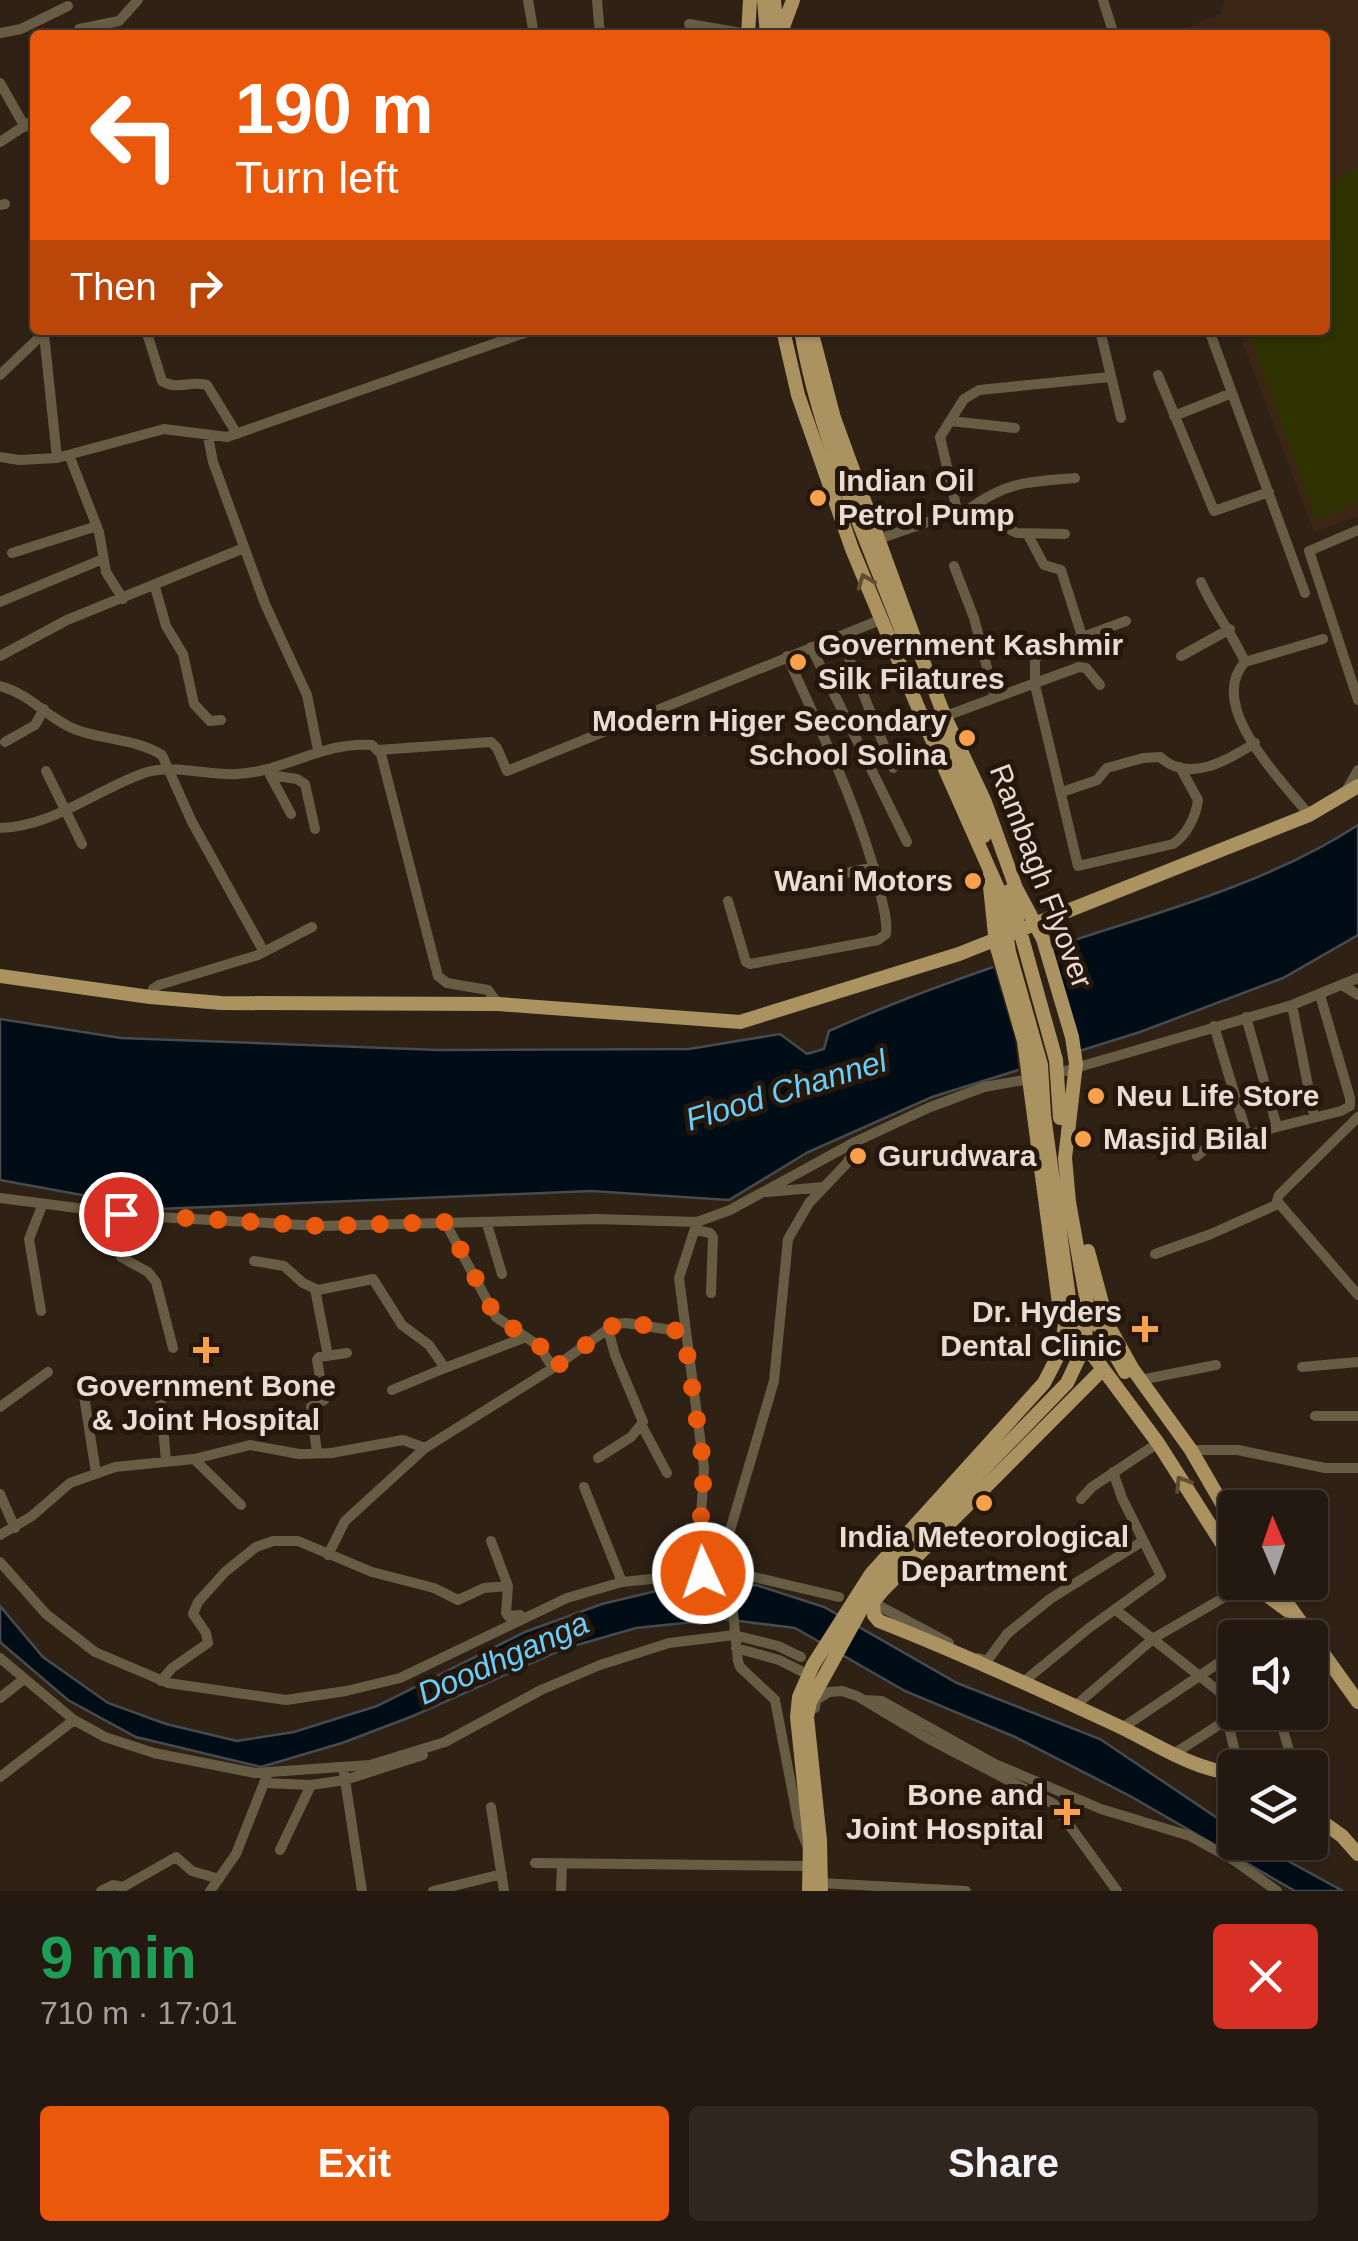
<!DOCTYPE html>
<html lang="en">
<head>
<meta charset="utf-8">
<style>
	:root { --surface:#241910; --page:#30261e; --text:#f1f3f6; --muted:#a3a09f; --line:#413830; --accent:#ea580c }
	body { margin:0; font-family:Arial,sans-serif; background:var(--page); color:var(--text); height:100vh; display:flex; flex-direction:column; font-size:38px; white-space:nowrap }
	* { box-sizing:border-box; margin:0 }
	p { font-size:32px; color:var(--muted) }
	.icon { flex:none; width:55px; height:55px; fill:none; stroke:currentColor; stroke-width:2; stroke-linecap:round; stroke-linejoin:round }
	.map { position:relative; height:1891px; overflow:hidden }
	.details { display:flex; flex-direction:column; background:var(--surface); flex:1 }
	.details>* { flex:none }
	.hud { position:absolute; left:30px; top:30px; width:1300px; height:305px; border-radius:10px; box-shadow:0 2px 8px #0004,0 0 0 2px var(--line); background:#ea580c; color:#fff; overflow:hidden }
	.needle { width:65px; rotate:358deg }
	.controls { position:absolute; left:1218px; top:1490px; display:grid; gap:20px }
	.controls a { display:grid; place-items:center; width:110px; height:110px; border-radius:10px; background:var(--surface); box-shadow:0 2px 8px #0004,0 0 0 2px var(--line); font-size:50px }
	.pin { position:absolute; display:grid; place-items:center; width:85px; height:85px; color:#fff; margin:-42px; border:5px solid #fff; border-radius:50%; box-shadow:0 2px 10px #0007 }
	.me { position:absolute; width:110px; margin:-55px; rotate:357deg; stroke-linejoin:round; filter:drop-shadow(0 0 8px #0008) }
	.turn { display:flex; align-items:center; gap:35px; height:210px; padding:0 40px; font-size:45px }
	.turn .icon { width:130px; height:130px; stroke-width:2.5 }
	.turn b { display:block; font-size:70px; line-height:85px }
	.then { display:flex; align-items:center; height:95px; padding:0 40px; background:#0003; gap:20px; font-size:38px }
	.round { display:grid; place-items:center; flex:none; width:105px; height:105px; border-radius:10px; background:var(--page) }
	.summary { display:flex; align-items:center; justify-content:space-between; height:170px; padding:0 40px }
	h1 { font-size:60px; font-weight:700; line-height:75px; color:#1e9e55 }
	.button { display:flex; gap:20px; margin-top:auto; padding:20px 40px }
	.button a { flex:1; height:115px; border-radius:10px; background:var(--accent); color:#fff; font-size:40px; font-weight:700; line-height:115px; text-align:center }
	.button a+a { background:var(--page); color:var(--text) }
	.map>svg:first-child { display:block }
	.built { fill:#3b2616 }
	.pitch { fill:#2e3200 }
	.water { fill:#000d16; stroke:#454b4f; stroke-width:2.5 }
	.pier { fill:#302115 }
	.lines { fill:none; stroke-linecap:round; stroke-linejoin:round }
	.minor { stroke:#675c44; stroke-width:10 }
	.major { stroke:#aa9261; stroke-width:14 }
	.oneway { stroke:#614e32 }
	.route { stroke:#ea580c; stroke-width:18; stroke-dasharray:0 32.4 }
	.poi-dot { fill:#f9a04c; stroke:#25170b; stroke-width:4 }
	.labels { text-anchor:middle; stroke-width:10; stroke-linejoin:round; paint-order:stroke }
	.poi-label { font-size:30px; font-weight:bold; fill:#e7ddd5; stroke:#25170b; text-anchor:start }
	.street-label { font-size:30px; fill:#e7ddd5; stroke:#25170b }
	.water-label { font-size:32px; font-style:italic; fill:#68cefc; stroke:#25170b }
</style>
</head>
<body>
<div class="map">
<svg width="1358" height="1891" viewBox="0 0 1358 1891">
	<rect width="100%" height="100%" fill="#302115"/>
	<path class="built" d="M1225,0H1358V516L1314,532L1238,330H1325V35H1168L1220,14Z"/>
	<path class="pitch" d="M1358,168V503L1317,520L1247,330H1325V185Z"/>
	<path class="water" d="M1358,825V935L1283,978L1140,1032L932,1097L808,1152L729,1200L591,1191L158,1209L0,1180V1019L121,1038L438,1050L689,1049L780,1034L807,1054L824,1049L829,1031C916,992 1006,962 1096,933C1185,905 1280,876 1358,825Z
		M756,1585L824,1607L957,1683L1100,1739L1235,1830V1842L1255,1843L1343,1891H1295L1130,1796L1015,1737L905,1691L795,1628L723,1619L636,1628L563,1649L413,1716L342,1743L261,1767L136,1737L68,1700L0,1642V1606L43,1657L108,1703L166,1724L237,1741L294,1732L377,1706L525,1632L602,1604L673,1587Z"/>
	<path class="pier" d="M1046,944L1078,1057L1019,1075L1015,1040L992,962Z"/>
	<g class="lines">
		<path class="minor" d="M528,0L534,35
			M597,0L600,35
			M1103,0L1114,35
			M689,24L748,34
			M0,33L21,29L68,6
			M80,35L79,29L119,21L138,0
			M0,83L25,127
			M0,142L35,119
			M0,205L5,204
			M146,330L162,381C177,391 191,380 207,385L237,434
			M1100,330L1121,418
			M1209,330L1305,593
			M44,334L57,458
			M0,375L46,331
			M1158,375L1214,511L1269,492
			M1174,416L1232,393
			M950,421L1015,428
			M208,437L213,462L265,604L307,695L318,750
			M69,455L99,532L106,572L123,599
			M0,457L19,460L57,458L164,429L227,437L533,330
			M969,509C1008,481 1029,482 1075,478
			M957,510L940,437L964,399L979,390L1110,377
			M1358,530L1309,551L1358,700
			M1028,535L1044,565L1061,570L1082,636
			M873,541L965,509L1017,533L1065,534
			M12,553L97,526
			M954,566L974,618L995,698
			M1201,582C1213,610 1232,633 1245,662L1323,639
			M155,587L166,626L183,654L194,704L210,721L221,720
			M0,602L103,559
			M1126,621L1045,651L1035,659V685L1078,866L1173,844C1187,835 1196,816 1198,800L1180,767
			M840,636L893,768
			M811,647L907,842
			M0,656L67,620L244,548
			M1181,656L1230,629
			M1245,662C1205,706 1282,780 1309,815
			M0,686C33,695 47,719 77,730C104,740 136,739 162,755L192,822L264,952
			M943,717L1079,667L1086,668L1100,685
			M5,742L35,725L44,709
			M378,750L491,742L497,748L507,771L880,620
			M46,771L82,844
			M270,775L297,779L305,784L315,829
			M270,775L291,814
			M1346,791L1358,770
			M1062,792L1097,780L1107,768L1143,758L1160,757C1189,784 1228,760 1255,743
			M0,828C52,827 96,790 144,773C173,763 207,776 237,774C284,772 324,741 372,745L381,754L438,976L447,983L488,990L498,1004
			M783,886L874,867
			M728,901L746,962L750,964L878,940L886,934C888,919 882,903 879,888C859,807 821,732 787,656
			M1342,985L1358,995
			M150,997L153,989L159,985L258,955L312,927
			M1292,1005L1314,1116
			M1246,1017L1277,1127L1341,1111L1350,1106V1098L1320,995
			M1214,1026L1247,1135
			M1058,1073L1292,1005L1358,978
			M1358,1117L1279,1195L1277,1201L1358,1295
			M1197,1156L1210,1145L1277,1127
			M767,1192L824,1187
			M0,1198L139,1216L321,1226L596,1219L697,1222L730,1210L855,1142L928,1108L984,1087L1035,1078
			M121,1214V1257L148,1272L156,1282L173,1348
			M445,1222L496,1317L539,1346L553,1368
			M697,1222L679,1278L704,1468L699,1548L703,1573
			M487,1224L502,1274
			M696,1230L710,1233L713,1237L711,1293
			M1155,1254L1211,1234L1278,1204
			M254,1261L284,1266L303,1283L318,1290L373,1279L402,1325L429,1345L445,1368L526,1337
			M315,1289L328,1356
			M41,1311L29,1239L42,1206
			M1302,1367L1358,1362
			M1140,1380L1216,1365
			M392,1390L445,1368
			M160,1395L166,1460
			M84,1396L96,1473
			M0,1407L48,1372
			M1315,1416H1358
			M642,1426L667,1473
			M1191,1450H1238L1325,1468H1358
			M317,1453L311,1407L324,1400L317,1360L319,1357L347,1353
			M598,1458L631,1437L643,1422L615,1355L608,1329
			M194,1459L241,1505
			M584,1487L622,1582
			M0,1494L15,1528
			M1081,1499L1092,1487L1158,1443
			M0,1535L32,1516L70,1483L115,1467L194,1459L250,1445L299,1454L331,1453L403,1440L425,1448L553,1368L615,1324L626,1323L684,1332
			M491,1541L508,1586L506,1613L508,1616L520,1615
			M328,1555L345,1521L425,1448
			M0,1562L46,1614L95,1652L168,1683L286,1700L346,1691L400,1678L567,1598L622,1582L729,1571L839,1597
			M872,1602L949,1643
			M1116,1610L1235,1704
			M1259,1638L1296,1616
			M736,1648L779,1660L809,1675
			M0,1658L74,1720L105,1737L154,1753L255,1773L370,1765L445,1742L541,1690L600,1665L669,1643L734,1635L778,1646L801,1657
			M978,1658L987,1661L1007,1634L1050,1599L1143,1541
			M1310,1664L1326,1654
			M161,1681L172,1668L208,1643L206,1633L193,1614L198,1602L225,1572L256,1547L273,1541H298L372,1572L434,1588L458,1600L484,1588L508,1586
			M1022,1683L1089,1628L1161,1576L1122,1498L1113,1472
			M0,1698L24,1679
			M864,1700L882,1701L995,1764L1101,1809L1190,1836L1235,1861L1277,1891
			M1075,1706L1154,1638L1249,1583
			M815,1708L816,1700L829,1692L842,1691L857,1696L929,1739L1054,1804L1117,1891
			M1278,1712L1294,1768
			M1227,1719L1239,1768
			M1122,1728L1235,1652
			M1172,1755L1239,1712
			M344,1773L362,1891
			M0,1777L74,1720
			M264,1783L311,1785
			M491,1807L504,1891
			M280,1850L311,1785L345,1780L423,1755
			M809,1850L799,1826L775,1700L740,1667L738,1661L729,1574V1534L774,1381L788,1239L809,1203L847,1163L855,1149V1142
			M535,1863L810,1866
			M821,1883L966,1891
			M101,1891L113,1885L123,1887L176,1857L192,1871L219,1879
			M210,1891L236,1854L268,1773
			M433,1891L502,1874
			M561,1891L562,1863"/>
		<path class="major" d="M764,0L767,35
			M774,0L777,34
			M748,35L750,0
			M780,35L793,0
			M783,330L798,395L852,549L925,724L1000,893L1009,952L1041,1065L1044,1115L1069,1298L1061,1350L1044,1383L871,1574L813,1665L799,1697L797,1717L810,1841L809,1891
			M801,330C818,435 866,537 904,637
			M811,330L834,418L919,651L945,717L985,802L1016,888L1043,939L1072,1037L1076,1064L1065,1158L1069,1202L1088,1308L1084,1347L1067,1383L939,1515L881,1581L863,1606L810,1702L807,1717L820,1840L821,1891
			M937,722L984,836
			M989,877L996,944L1024,1041L1060,1311L1158,1443L1235,1564
			M1009,891L1056,1060L1060,1118
			M0,976L150,997L221,1003L498,1004L740,1022L959,954L1309,815L1358,786
			M1088,1251L1108,1325L1132,1368L1191,1450L1235,1526
			M1089,1309L1125,1372
			M1102,1370L883,1590L873,1602L874,1615L879,1621C958,1652 1036,1688 1114,1724C1155,1743 1189,1768 1235,1774
			M1249,1582L1287,1610
			M1272,1582L1358,1702
			M1310,1813L1342,1836L1358,1854"/>
	</g>
	<defs><path id="oneway-chevron" d="M-2-3.5L2.5 0L-2 3.5" fill="none" stroke-width="1.6" stroke-linecap="round" stroke-linejoin="round" transform="scale(2.5)"/></defs>
	<g class="oneway">
		<use href="#oneway-chevron" transform="translate(865 581) rotate(-111)"/>
		<use href="#oneway-chevron" transform="translate(1182 1483) rotate(-122)"/>
	</g>
	<g class="lines">
		<path class="route" d="M121,1214L321,1226L446,1222L496,1317L540,1346L554,1368L615,1324L626,1322L684,1332L704,1468L699,1548L703,1573"/>
	</g>
	<g class="poi-dot">
		<circle cx="818" cy="498" r="10"/>
		<circle cx="798" cy="662" r="10"/>
		<circle cx="967" cy="738" r="10"/>
		<circle cx="973" cy="881" r="10"/>
		<circle cx="1096" cy="1096" r="10"/>
		<circle cx="1083" cy="1139" r="10"/>
		<circle cx="858" cy="1156" r="10"/>
		<path d="M1140 1314h10v10h10v10h-10v10h-10v-10h-10v-10h10z"/>
		<path d="M201 1335h10v10h10v10h-10v10h-10v-10h-10v-10h10z"/>
		<circle cx="984" cy="1503" r="10"/>
		<path d="M1062 1797h10v10h10v10h-10v10h-10v-10h-10v-10h10z"/>
	</g>
	<g class="labels">
		<g class="poi-label">
			<text x="838" y="491">Indian Oil<tspan x="838" dy="34">Petrol Pump</tspan></text>
			<text x="818" y="655">Government Kashmir<tspan x="818" dy="34">Silk Filatures</tspan></text>
			<text x="947" y="731" text-anchor="end">Modern Higer Secondary<tspan x="947" dy="34">School Solina</tspan></text>
			<text x="953" y="891" text-anchor="end">Wani Motors</text>
			<text x="1116" y="1106">Neu Life Store</text>
			<text x="1103" y="1149">Masjid Bilal</text>
			<text x="878" y="1166">Gurudwara</text>
			<text x="1122" y="1322" text-anchor="end">Dr. Hyders<tspan x="1122" dy="34">Dental Clinic</tspan></text>
			<text x="206" y="1396" text-anchor="middle">Government Bone<tspan x="206" dy="34">&amp; Joint Hospital</tspan></text>
			<text x="984" y="1547" text-anchor="middle">India Meteorological<tspan x="984" dy="34">Department</tspan></text>
			<text x="1044" y="1805" text-anchor="end">Bone and<tspan x="1044" dy="34">Joint Hospital</tspan></text>
		</g>
		<g class="street-label">
			<text transform="translate(1041 876) rotate(69)" y="10">Rambagh Flyover</text>
		</g>
		<g class="water-label">
			<text transform="translate(786 1090) rotate(-17)" y="11">Flood Channel</text>
			<text transform="translate(503 1658) rotate(-24)" y="11">Doodhganga</text>
		</g>
	</g>
</svg>
<div class="controls">
<a><svg class="needle" viewBox="-14 -14 28 28"><path d="M0-13l5 13h-10z" fill="#e53935"/><path d="M0 13l5-13h-10z" fill="#a3a09f"/></svg></a>
<a><svg class="icon" aria-label="sound" viewBox="0 0 24 24"><path d="M4 9h4l5-4v14l-5-4H4zM17 9q2 3 0 6"/></svg></a>
<a><svg class="icon" aria-label="layers" viewBox="0 0 24 24"><path d="M12 4l9 5-9 5-9-5zM3 14l9 5 9-5"/></svg></a>
</div>
<div class="pin" style="left:121px;top:1214px;background:#d93025"><svg class="icon" aria-label="arrive" viewBox="0 0 24 24"><path d="M6 21V4h12l-3 4 3 4H6"/></svg></div>
<svg class="me" style="left:703px;top:1573px" viewBox="-20 -20 40 40"><circle r="17" fill="#ea580c" stroke="#fff" stroke-width="3"/><path d="M0-11L8 9 0 5-8 9z" fill="#fff"/></svg>
<div class="hud">
<div class="turn"><svg class="icon" aria-label="left" viewBox="0 0 24 24"><path d="M17 20v-9H6M10 6l-5 5 5 5"/></svg><div><b>190 m</b>Turn left</div></div>
<div class="then">Then<svg class="icon" aria-label="right" viewBox="0 0 24 24"><path d="M7 20v-9h11M14 6l5 5-5 5"/></svg></div>
</div>
</div>
<section class="details">
<div class="summary"><div><h1>9 min</h1><p>710 m · 17:01</p></div><a class="round" style="background:#d93025;color:#fff"><svg class="icon" aria-label="close" viewBox="0 0 24 24"><path d="M6 6l12 12M18 6L6 18"/></svg></a></div>
<div class="button"><a>Exit</a><a>Share</a></div>
</section>
</body>
</html>
